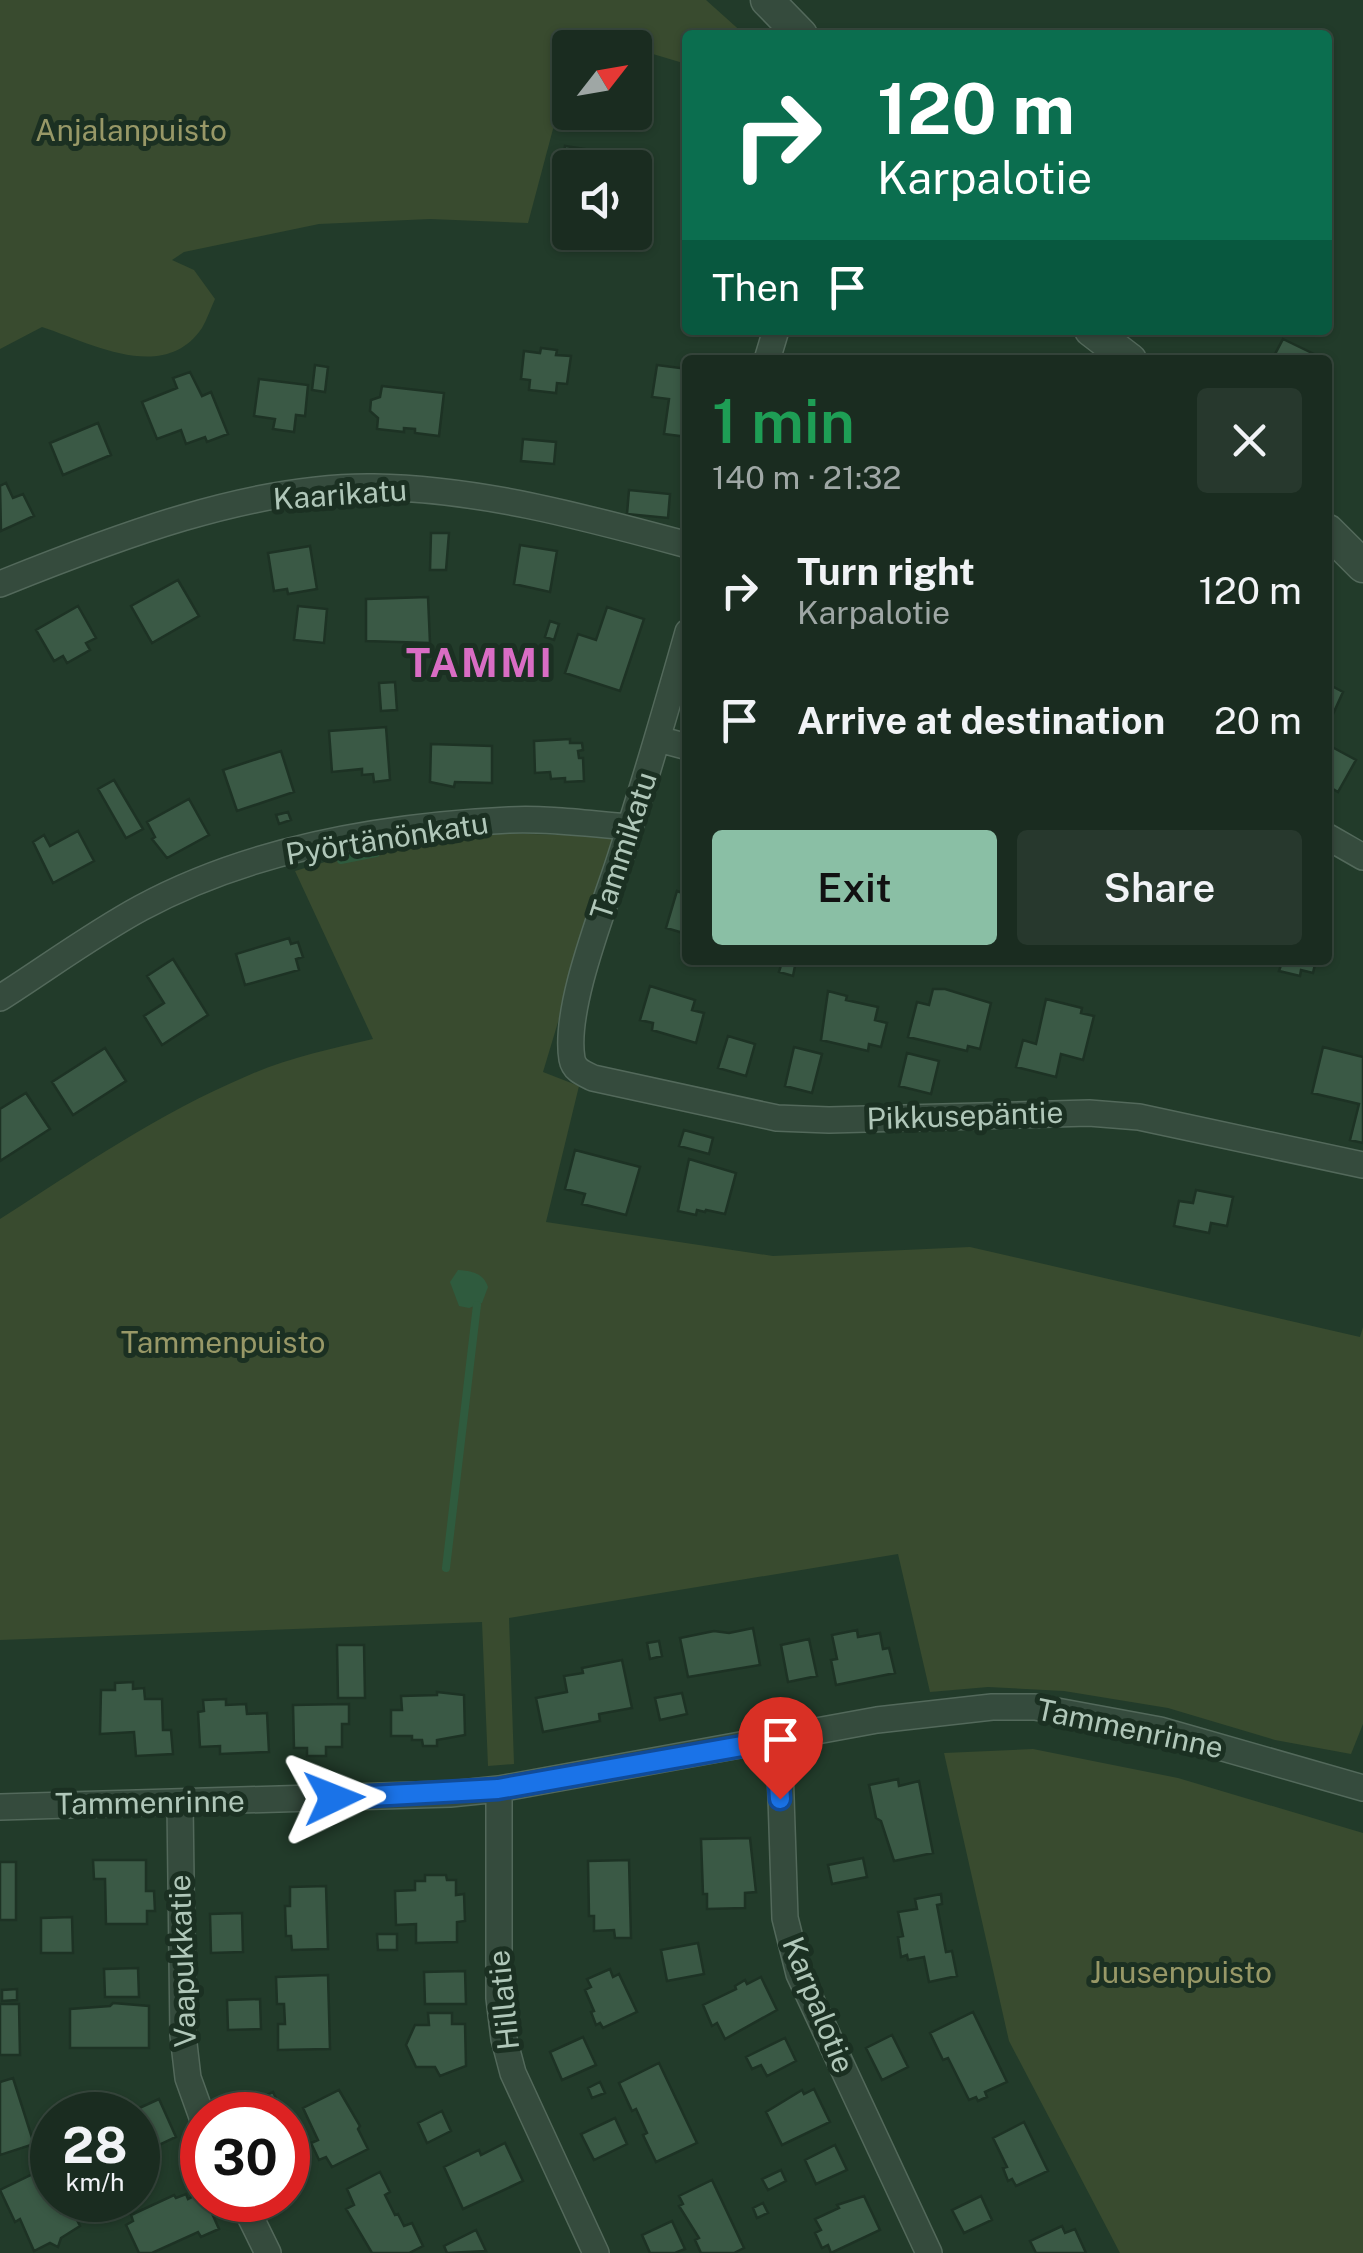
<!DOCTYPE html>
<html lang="en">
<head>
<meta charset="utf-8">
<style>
	:root { --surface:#1a2c20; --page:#27382d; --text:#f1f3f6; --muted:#9fa7a5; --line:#38483e; --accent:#8abfa5 }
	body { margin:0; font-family:"Public Sans",sans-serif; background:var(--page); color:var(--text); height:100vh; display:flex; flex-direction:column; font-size:38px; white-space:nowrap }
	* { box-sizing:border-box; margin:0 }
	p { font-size:32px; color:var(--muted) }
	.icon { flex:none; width:55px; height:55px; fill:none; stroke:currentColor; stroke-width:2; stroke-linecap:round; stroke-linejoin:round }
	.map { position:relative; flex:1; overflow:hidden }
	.panel { position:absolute; left:682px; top:355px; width:650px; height:610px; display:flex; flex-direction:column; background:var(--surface); border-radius:10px; box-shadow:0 2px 8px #0004,0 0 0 2px var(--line) }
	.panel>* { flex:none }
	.hud { position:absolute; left:682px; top:30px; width:650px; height:305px; border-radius:10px; box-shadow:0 2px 8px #0004,0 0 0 2px var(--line); background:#0b6e4f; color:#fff; overflow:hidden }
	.needle { width:65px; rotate:59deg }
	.fabs { position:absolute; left:552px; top:30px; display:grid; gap:20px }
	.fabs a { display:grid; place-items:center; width:100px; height:100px; border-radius:10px; background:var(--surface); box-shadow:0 2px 8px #0004,0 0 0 2px var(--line); font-size:50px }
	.speed { position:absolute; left:30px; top:2092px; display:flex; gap:20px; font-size:50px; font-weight:700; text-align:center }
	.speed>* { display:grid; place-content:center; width:130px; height:130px; border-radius:50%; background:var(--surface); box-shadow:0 2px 8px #0004,0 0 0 2px var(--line); line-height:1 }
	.speed small { font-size:25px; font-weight:400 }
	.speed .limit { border:15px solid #d22; background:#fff; color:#111 }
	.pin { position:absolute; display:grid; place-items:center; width:85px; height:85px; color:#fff; margin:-102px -42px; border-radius:50% 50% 50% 0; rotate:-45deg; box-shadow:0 0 10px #0007 }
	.pin .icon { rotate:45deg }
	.me { position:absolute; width:110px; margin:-55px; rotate:88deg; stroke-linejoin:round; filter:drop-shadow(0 0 8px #0008) }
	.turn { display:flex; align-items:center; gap:35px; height:210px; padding:0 30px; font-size:45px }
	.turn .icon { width:130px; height:130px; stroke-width:2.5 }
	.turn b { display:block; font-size:70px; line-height:85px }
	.then { display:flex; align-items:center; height:95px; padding:0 30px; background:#0003; gap:20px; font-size:38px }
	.round { display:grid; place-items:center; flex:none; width:105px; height:105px; border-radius:10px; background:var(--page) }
	.head { display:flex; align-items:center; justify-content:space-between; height:170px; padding:0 30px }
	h1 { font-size:60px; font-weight:600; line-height:75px; color:#1e9e55 }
	.cta { display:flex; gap:20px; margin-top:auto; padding:20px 30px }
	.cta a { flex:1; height:115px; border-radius:10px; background:var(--accent); color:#111; font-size:40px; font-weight:600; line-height:115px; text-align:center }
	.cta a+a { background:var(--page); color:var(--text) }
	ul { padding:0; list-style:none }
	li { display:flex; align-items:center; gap:30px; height:130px; padding:0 30px }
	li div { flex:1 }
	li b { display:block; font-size:38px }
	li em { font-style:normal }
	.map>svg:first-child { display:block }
	.green { fill:#394b2f }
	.water { fill:#2f5b3e }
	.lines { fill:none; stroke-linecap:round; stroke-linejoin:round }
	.stream { stroke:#2f5b3e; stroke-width:8 }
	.building { fill:#3a5945; stroke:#1d3224; stroke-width:2.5 }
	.minor-casing { stroke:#53695b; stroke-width:28 }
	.tertiary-casing { stroke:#53695b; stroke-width:35 }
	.minor { stroke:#354b3d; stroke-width:25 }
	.tertiary { stroke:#354b3d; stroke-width:32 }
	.route-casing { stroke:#114b97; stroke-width:25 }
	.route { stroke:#1a73e8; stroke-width:18 }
	.labels { text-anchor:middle; stroke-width:10; stroke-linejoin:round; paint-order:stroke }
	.park-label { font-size:30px; fill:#989867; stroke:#1b3022 }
	.street-label { font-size:30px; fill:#b0c7b9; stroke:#1b3022 }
	.district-label { font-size:40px; font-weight:bold; letter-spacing:2.5px; fill:#d96dc4; stroke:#1b3022 }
</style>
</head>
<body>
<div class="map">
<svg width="1363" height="2253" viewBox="0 0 1363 2253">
	<rect width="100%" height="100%" fill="#223b2a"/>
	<path class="green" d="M0,0H706L745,35H688L687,69L683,63L579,32L575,47L570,48V65L528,223L430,219L319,224L184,252L172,260L194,270L215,299C211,308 207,319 202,328C164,384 91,343 42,327L0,349Z
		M483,833L614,836L543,1072L579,1086L546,1222L773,1256L970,1247L1360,1337L1363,1327V1724L1351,1754L1275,1740L1168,1708L1064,1691L988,1687L930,1692L898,1554L509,1618L514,1764L488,1766L482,1622L0,1640V1219C80,1168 159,1113 247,1076C287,1058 330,1049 373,1039L295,871L398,840Z
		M1033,1749L1178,1778L1363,1833V2253H1120L1009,2041L944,1753Z"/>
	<path class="water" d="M458,1270C472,1271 483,1273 488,1287L482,1303L469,1308L459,1306L450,1282Z"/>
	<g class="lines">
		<path class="stream" d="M341,860L376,853
			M446,1568L477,1305"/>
	</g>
	<path class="building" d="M565,146L623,155L620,168H570V186L558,184Z
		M1283,339L1318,356L1316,360H1272Z
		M541,348L557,350L556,355L571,356L567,384L557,383L556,393L529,390L530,380L521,379L524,351L540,353Z
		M315,365L328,367L325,392L312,390Z
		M657,365L688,369V437L664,434L669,399L652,397Z
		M190,372L202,396L211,392L228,434L207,442L205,437L186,444L181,430L157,439L142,402L177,388L173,378Z
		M259,379L308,385L305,416L296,415L294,432L273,429L275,419L254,416Z
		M382,386L444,393L439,436L415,433V429L404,428V432L377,429L378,418L370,411L371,400L380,397Z
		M98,423L111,455L63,475L50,443Z
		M523,439L556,442L554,464L521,461Z
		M6,483L13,498L23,494L34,516L1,531L0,486Z
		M629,490L670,494L668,518L627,514Z
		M431,533H449L446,570H430Z
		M520,545L557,551L550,592L514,584Z
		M310,546L317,589L288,594L287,589L274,591L268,553Z
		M178,580L199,616L152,643L131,606Z
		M428,597L430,643L366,641V599Z
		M78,606L96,638L86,643L90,650L67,663L63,656L54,661L36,630Z
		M298,606L327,609L324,643L294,640Z
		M607,607L644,619L620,691L565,673L578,634L596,640Z
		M550,621L559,624L554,640L545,637Z
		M395,682L397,710L381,711L379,683Z
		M1328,684L1343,692L1328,725Z
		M386,727L390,780L374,782L373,774L362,775V769L332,772L329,731Z
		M570,739V743H582L583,750L578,751L579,758H583L584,781L565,782V778L551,779L550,772L535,773L534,741Z
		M431,744L492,746V783L455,782L454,787L430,782Z
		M1332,747L1356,760L1338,792L1328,786V756Z
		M281,751L294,792L237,811L223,770Z
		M114,780L143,829L126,838L98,789Z
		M189,799L209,835L167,858L152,839L155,837L147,822Z
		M288,812L291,820L279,824L276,815Z
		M78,831L94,861L53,883L33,842L44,835L50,846Z
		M677,891L688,895V945L681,943L683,933L666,928Z
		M289,938L291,944L298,942L303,957L296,959L299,970L245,985L236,954Z
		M173,959L208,1015L162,1045L144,1016L164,1003L147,976Z
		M1269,960H1316L1313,973L1301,970L1300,976L1279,971L1281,965Z
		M782,962L795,966L793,976L779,972Z
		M650,986L695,1000L692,1010L704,1013L696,1043L652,1030L653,1023L640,1020Z
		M933,989H945L991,1003L980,1049L968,1046L967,1051L908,1037L917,1002L929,1005Z
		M828,991L847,996L846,1000L878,1007L875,1020L887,1023L881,1047L869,1044L868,1051L821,1040Z
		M1046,999L1082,1008L1081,1013L1094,1016L1083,1060L1061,1054L1056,1077L1016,1067L1023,1040L1036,1044Z
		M728,1036L755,1044L746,1076L718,1068Z
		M794,1047L822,1054L812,1093L785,1086Z
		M1323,1047L1363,1057V1143L1350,1140L1359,1104L1312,1093Z
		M105,1048L126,1081L73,1115L52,1082Z
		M907,1053L939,1061L931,1094L899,1086Z
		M26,1093L50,1129L0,1161V1109Z
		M684,1130L713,1138L709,1154L679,1146Z
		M575,1150L640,1167L626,1215L582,1204L585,1194L565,1189Z
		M689,1159L736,1173L725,1214L706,1210L705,1212L697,1210L696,1215L678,1211Z
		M1196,1190L1233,1197L1227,1226L1211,1223L1209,1233L1174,1226L1179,1201L1193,1203Z
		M753,1628L760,1665L688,1677L680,1638L714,1631L729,1633Z
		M857,1630L858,1637L880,1633L883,1649L889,1648L895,1673L836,1685L831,1660L837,1659L832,1635Z
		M809,1639L817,1676L788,1682L781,1645Z
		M659,1641L662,1656L650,1659L647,1643Z
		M337,1645H364L365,1698H338Z
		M622,1660L632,1708L599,1714L600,1721L543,1732L536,1698L567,1692L564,1676L583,1673L582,1668Z
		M133,1682V1689L144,1688L145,1699H162L163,1730H171L173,1754L136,1756L134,1732L100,1734L101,1690H115V1683Z
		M437,1692L464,1695L465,1735L437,1740V1746H423L422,1740H412V1736H391V1710H402L401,1696L437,1695Z
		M682,1693L687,1714L660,1720L655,1698Z
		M226,1699V1705L246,1704L247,1714L267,1713L269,1752L220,1754V1746L200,1747L198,1712L204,1711L203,1700Z
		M349,1704V1724H342V1747H326V1756H307V1748H294L293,1705Z
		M898,1779L899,1786L919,1781L933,1853L894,1861L881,1821L876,1818L869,1785Z
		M750,1838L756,1892L745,1893V1908L707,1909V1894H703L701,1839Z
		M863,1858L867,1877L832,1884L828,1865Z
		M93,1860H146V1891H154L155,1911H147V1924H106L105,1879H94Z
		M629,1860L631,1938H615L614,1930L594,1931V1916H589L588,1861Z
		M0,1862H16V1920H0Z
		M425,1875H446L447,1880H456V1895L464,1894L465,1921L457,1922V1942L416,1943V1924L396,1925L395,1891L415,1890V1881H425Z
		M326,1886L328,1949L292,1950L291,1936H286L285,1906H290V1887Z
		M941,1894L942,1904L937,1905L946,1952L952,1951L957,1976L929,1982L924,1957L908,1960L907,1955L901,1957L898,1937L903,1936L898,1912L917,1909L915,1899Z
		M242,1913L243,1952L211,1953L210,1914Z
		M72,1917L73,1953H41V1918Z
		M377,1934H397V1950H378Z
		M698,1943L704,1974L667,1981L661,1950Z
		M138,1968L139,1997H105L104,1969Z
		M610,1969L613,1977L619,1974L637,2012L603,2028L600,2023L596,2025L591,2012L594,2011L585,1990L591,1987L587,1979Z
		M465,1971L466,2004H425L424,1972Z
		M328,1975L330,2049L278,2050V2024H285L284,2004H277L276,1977Z
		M761,1977L777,2010L725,2039L717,2023L712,2026L703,2005L736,1989L735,1986L745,1980L747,1984Z
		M17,1989V2000L2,2001V1990Z
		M260,1999L261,2029L228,2030L227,2000Z
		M113,2003L149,2006V2048H70V2009L110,2006Z
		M0,2004H19L20,2055H0Z
		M973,2012L1007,2082L985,2092L987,2097L978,2101L976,2097L969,2100L948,2058L943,2060L930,2033Z
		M428,2013H452V2024H465L466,2066L440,2076L435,2067H416L406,2045L415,2025H429Z
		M892,2035L908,2067L882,2080L866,2048Z
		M583,2037L596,2065L562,2080L550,2052Z
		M785,2038L796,2061L767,2076L761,2065L752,2069L746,2057Z
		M659,2063L697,2143L656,2162L643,2135L647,2133L636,2109L632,2111L619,2083Z
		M13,2078L34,2144L0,2155V2082Z
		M600,2082L605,2093L592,2098L588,2088Z
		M814,2089L830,2122L782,2145L766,2112L802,2090L804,2094Z
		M339,2090L360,2126L358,2129L368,2149L332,2167L326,2157L319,2160L311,2143L318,2140L303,2108Z
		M273,2092L284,2115H247L243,2107Z
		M110,2095L119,2115H84L81,2108Z
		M159,2099L176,2137L138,2155V2115H124Z
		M442,2111L451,2131L427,2143L418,2123Z
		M615,2118L627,2144L594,2160L581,2134Z
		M1024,2122L1048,2171L1016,2186L1012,2179L1008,2181L1003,2168L1007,2167L993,2138Z
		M505,2143L523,2181L463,2209L444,2167L479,2150L481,2155Z
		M835,2145L847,2170L816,2184L805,2160Z
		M52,2160V2179L50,2180L42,2165Z
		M781,2170L786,2181L768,2190L762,2179Z
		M380,2172L390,2192L385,2195L395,2215L398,2214L404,2226L412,2223L423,2246L409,2253H372L346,2209L354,2205L347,2189Z
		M35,2173L48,2199L52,2197L54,2201L57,2210L61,2213L71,2208L80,2226L61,2238L58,2247L50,2243L34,2251L20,2219L15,2222L0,2190Z
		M712,2180L744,2248L734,2253H701L695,2240L699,2238L679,2206L683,2204L679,2196Z
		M202,2192V2200H206L219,2229L201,2237L198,2232L152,2253H139L126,2225L133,2221L131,2215L174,2195L176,2198L186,2194L188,2199Z
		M864,2196L880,2230L831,2253L828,2245L822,2248L815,2233L821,2230L815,2219L839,2208L837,2205Z
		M981,2196L992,2220L964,2233L952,2210Z
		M763,2203L768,2213L757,2218L753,2208Z
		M672,2221L685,2249L675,2253H650L642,2235Z
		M1062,2226L1065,2233L1075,2229L1086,2253H1036L1030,2241Z
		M476,2230L486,2251L447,2253L444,2246Z"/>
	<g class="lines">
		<g class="minor-casing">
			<path id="minor" d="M767,360L776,330
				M0,584C112,539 251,485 374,487C482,489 584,517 688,545
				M688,632C667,706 646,779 622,852C606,904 563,1007 572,1059C574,1070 583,1073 593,1078L777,1118L829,1120L1089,1113L1139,1117L1363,1165
				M658,739L688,747
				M1328,837L1363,857
				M0,998C47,968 93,934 141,908C252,848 384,826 509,820C549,818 590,824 630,827
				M775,1740L780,1767L785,1918L799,1974L929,2253
				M499,1789V1998L504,2039L513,2073L596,2253
				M180,1803L183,2035L188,2078L202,2117
				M0,1807L450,1794L499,1789L877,1720L992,1707H1035L1160,1730L1363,1788
				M242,2200L268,2253"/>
		</g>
		<g class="tertiary-casing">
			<path id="tertiary" d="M767,0L801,35
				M1091,330L1130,360
				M1328,531L1363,566"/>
		</g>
		<use href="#minor" class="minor"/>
		<use href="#tertiary" class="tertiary"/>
	</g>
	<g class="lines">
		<g class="route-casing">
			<path id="route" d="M334,1798L498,1789L776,1740L780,1799"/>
		</g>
		<use href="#route" class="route"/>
	</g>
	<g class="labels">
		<g class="park-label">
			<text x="131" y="141">Anjalanpuisto</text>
			<text x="223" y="1353">Tammenpuisto</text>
			<text x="1181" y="1983">Juusenpuisto</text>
		</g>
		<g class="street-label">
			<text transform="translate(340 495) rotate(-4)" y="10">Kaarikatu</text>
			<text transform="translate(387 839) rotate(-9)" y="10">Pyörtänönkatu</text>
			<text transform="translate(624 846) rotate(-72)" y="10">Tammikatu</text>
			<text transform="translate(965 1116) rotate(-2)" y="10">Pikkusepäntie</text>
			<text transform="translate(1130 1729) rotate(12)" y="10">Tammenrinne</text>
			<text transform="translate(150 1803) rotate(-1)" y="10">Tammenrinne</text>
			<text transform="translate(183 1961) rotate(-92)" y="10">Vaapukkatie</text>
			<text transform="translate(504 2000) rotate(-96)" y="10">Hillatie</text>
			<text transform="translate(818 2005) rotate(68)" y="10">Karpalotie</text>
		</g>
		<g class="district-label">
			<text x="480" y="677">TAMMI</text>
		</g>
	</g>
</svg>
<div class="fabs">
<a><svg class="needle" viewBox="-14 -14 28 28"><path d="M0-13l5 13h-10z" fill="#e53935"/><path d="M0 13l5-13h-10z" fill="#9fa7a5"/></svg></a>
<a><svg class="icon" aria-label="sound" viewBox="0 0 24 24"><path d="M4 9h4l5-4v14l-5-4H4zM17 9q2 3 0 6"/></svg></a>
</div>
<div class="speed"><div>28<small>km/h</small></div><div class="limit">30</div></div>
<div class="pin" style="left:780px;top:1799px;background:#d93025"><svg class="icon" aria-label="arrive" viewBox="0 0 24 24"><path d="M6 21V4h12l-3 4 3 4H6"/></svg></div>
<svg class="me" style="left:334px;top:1798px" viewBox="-20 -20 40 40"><path d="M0-17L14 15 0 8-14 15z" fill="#1a73e8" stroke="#fff" stroke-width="4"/></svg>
<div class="hud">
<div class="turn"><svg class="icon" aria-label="right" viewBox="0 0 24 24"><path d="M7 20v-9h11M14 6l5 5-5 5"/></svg><div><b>120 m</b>Karpalotie</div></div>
<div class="then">Then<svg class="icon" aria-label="arrive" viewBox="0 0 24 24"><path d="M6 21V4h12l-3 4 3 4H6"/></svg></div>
</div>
<section class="panel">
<div class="head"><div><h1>1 min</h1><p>140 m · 21:32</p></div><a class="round"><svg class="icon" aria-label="close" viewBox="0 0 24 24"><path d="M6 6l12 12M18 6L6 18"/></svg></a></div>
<ul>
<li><svg class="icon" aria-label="right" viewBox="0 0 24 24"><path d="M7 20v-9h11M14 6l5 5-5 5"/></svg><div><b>Turn right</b><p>Karpalotie</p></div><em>120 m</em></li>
<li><svg class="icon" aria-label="arrive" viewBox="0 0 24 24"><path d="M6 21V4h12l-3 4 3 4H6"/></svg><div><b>Arrive at destination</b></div><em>20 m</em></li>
</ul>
<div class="cta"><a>Exit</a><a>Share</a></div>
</section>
</div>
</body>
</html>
